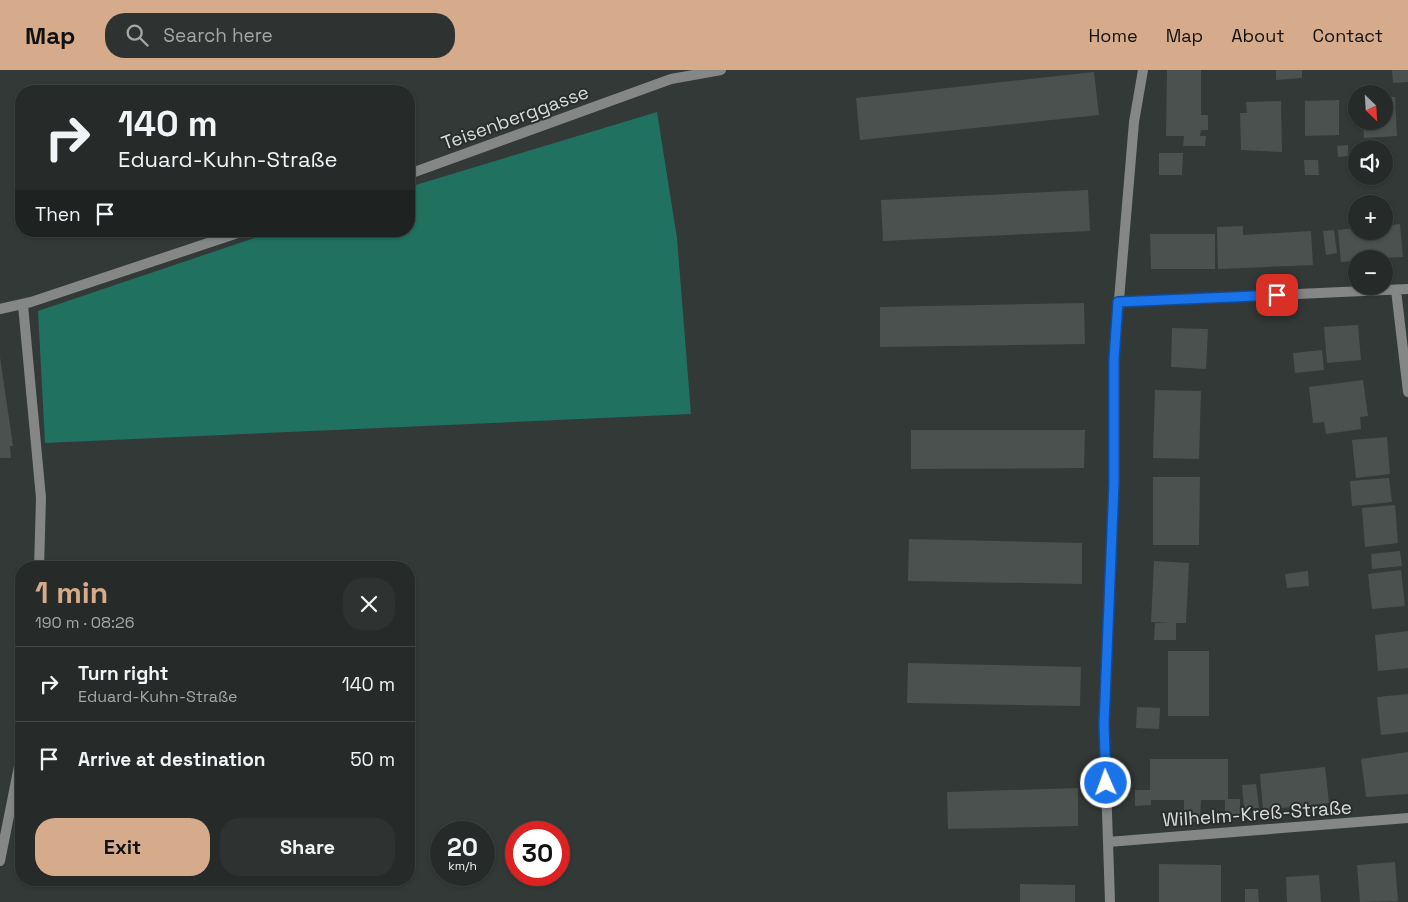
<!DOCTYPE html>
<html lang="en">
<head>
<meta charset="utf-8">
<style>
	:root { --surface:#262b29; --page:#2e3331; --text:#f1f3f6; --muted:#a4a7a8; --line:#424746; --accent:#d6ab8b }
	body { margin:0; font-family:"Space Grotesk",sans-serif; background:var(--page); color:var(--text); height:100vh; display:flex; flex-direction:column; font-size:19px; white-space:nowrap }
	* { box-sizing:border-box; margin:0 }
	p { font-size:16px; color:var(--muted) }
	.icon { flex:none; width:28px; height:28px; fill:none; stroke:currentColor; stroke-width:2; stroke-linecap:round; stroke-linejoin:round }
	.map { position:relative; flex:1; overflow:hidden }
	.side { position:absolute; left:15px; top:491px; width:400px; height:325px; display:flex; flex-direction:column; background:var(--surface); border-radius:20px; box-shadow:0 1px 4px #0004,0 0 0 1px var(--line) }
	.side>* { flex:none }
	.hud { position:absolute; left:15px; top:15px; width:400px; height:152px; border-radius:20px; box-shadow:0 1px 4px #0004,0 0 0 1px var(--line); background:#262b29; color:var(--text); overflow:hidden }
	.needle { width:32px; rotate:155deg }
	.fabs { position:absolute; left:1348px; top:15px; display:grid; gap:10px }
	.fabs a { display:grid; place-items:center; width:45px; height:45px; border-radius:50%; background:var(--surface); box-shadow:0 1px 4px #0004,0 0 0 1px var(--line); font-size:25px }
	.speed { position:absolute; left:430px; top:751px; display:flex; gap:10px; font-size:25px; font-weight:700; text-align:center }
	.speed>* { display:grid; place-content:center; width:65px; height:65px; border-radius:50%; background:var(--surface); box-shadow:0 1px 4px #0004,0 0 0 1px var(--line); line-height:1 }
	.speed small { font-size:12px; font-weight:400 }
	.speed .limit { border:8px solid #d22; background:#fff; color:#111 }
	.pin { position:absolute; display:grid; place-items:center; width:42px; height:42px; color:#fff; margin:-21px; border-radius:10px; box-shadow:0 2px 8px #0006 }
	.me { position:absolute; width:55px; margin:-28px; rotate:358deg; stroke-linejoin:round; filter:drop-shadow(0 0 4px #0008) }
	.turn { display:flex; align-items:center; gap:18px; height:105px; padding:0 20px; font-size:22px }
	.turn .icon { width:65px; height:65px; stroke-width:2.5 }
	.turn b { display:block; font-size:35px; line-height:42px }
	.then { display:flex; align-items:center; height:48px; padding:0 20px; background:#0003; gap:10px; font-size:19px }
	.round { display:grid; place-items:center; flex:none; width:52px; height:52px; border-radius:20px; background:var(--page) }
	.head { display:flex; align-items:center; justify-content:space-between; height:85px; padding:0 20px }
	h1 { font-size:30px; font-weight:700; line-height:38px; color:var(--accent) }
	.cta { display:flex; gap:10px; margin-top:auto; padding:10px 20px }
	.cta a { flex:1; height:58px; border-radius:20px; background:var(--accent); color:#111; font-size:20px; font-weight:700; line-height:58px; text-align:center }
	.cta a+a { background:var(--page); color:var(--text) }
	ul { padding:0; list-style:none }
	li { display:flex; align-items:center; gap:15px; height:75px; padding:0 20px; border-top:1px solid var(--line) }
	li div { flex:1 }
	li b { display:block; font-size:19px }
	li em { font-style:normal }
	header { display:flex; align-items:center; gap:30px; box-sizing:border-box; height:70px; padding:0 25px; background:var(--accent); color:#111 }
	header strong { font-size:24px }
	nav { display:flex; gap:28px; margin-inline-start:auto; font-size:18px }
	.search { width:350px; height:45px; background:var(--page); display:flex; align-items:center; gap:12px; box-sizing:border-box; padding:0 18px; border-radius:20px; color:var(--muted); font-size:19px }
	.map>svg:first-child { display:block }
	.green { fill:#20715f }
	.building { fill:#4b514f }
	.lines { fill:none; stroke-linecap:round; stroke-linejoin:round }
	.minor { stroke:#848786; stroke-width:10 }
	.route-casing { stroke:#114b97; stroke-width:12 }
	.route { stroke:#1a73e8; stroke-width:9 }
	.labels { text-anchor:middle; stroke-width:4; stroke-linejoin:round; paint-order:stroke }
	.street-label { font-size:19px; fill:#d9dcdb; stroke:#292e2d }
</style>
</head>
<body>
<header>
<strong>Map</strong>
<div class="search"><svg class="icon" aria-label="search" viewBox="0 0 24 24"><circle cx="10" cy="10" r="6"/><path d="M15 15l6 6"/></svg>Search here</div>
<nav><a>Home</a><a>Map</a><a>About</a><a>Contact</a></nav>
</header>
<div class="map">
<svg width="1408" height="832" viewBox="0 0 1408 832">
	<rect width="100%" height="100%" fill="#333937"/>
	<path class="green" d="M657,42L677,168L691,344L45,373L38,241L275,161H409V117Z"/>
	<path class="building" d="M1167,0H1201V45H1208V60H1201L1200,66H1206L1205,76H1183L1184,66H1166Z
		M1276,0H1302V8L1276,10Z
		M1392,0H1408V12L1393,13Z
		M1094,2L1099,45L860,70L856,28Z
		M1384,27H1395L1397,66L1364,68L1363,51H1384Z
		M1339,30V65L1305,66V31Z
		M1281,31L1282,82L1241,80L1240,43H1247L1246,32Z
		M1348,75V86L1338,87L1337,76Z
		M1159,83H1183L1182,105H1159Z
		M1304,90H1318L1319,105H1305Z
		M1088,120L1090,161L883,171L881,130Z
		M1400,154L1403,187L1356,189V191L1341,192L1338,160L1356,158V161H1384V156Z
		M1243,156V165L1311,161L1313,195L1218,199L1217,157Z
		M1334,160L1337,183L1326,185L1323,161Z
		M1150,164H1215V199H1151Z
		M1084,233L1085,274L880,277V237Z
		M1358,255L1361,290L1327,293L1324,257Z
		M1172,258L1208,259L1206,299L1171,297Z
		M1322,280L1324,300L1295,303L1293,283Z
		M0,287L13,376H10L11,388H0Z
		M1363,310L1368,346L1360,347L1361,359L1326,364L1324,352L1313,353L1309,317Z
		M1155,320L1201,321L1199,389L1153,388Z
		M911,360H1085L1084,398L911,399Z
		M1387,367L1390,404L1356,408L1352,370Z
		M1153,407H1200L1199,475H1153Z
		M1389,408L1392,432L1352,436L1350,411Z
		M1395,435L1398,473L1365,477L1362,438Z
		M909,469L1082,473V514L908,511Z
		M1400,481L1402,496L1372,499L1371,484Z
		M1154,491L1189,493L1186,553H1176V570H1154L1155,553H1170L1151,552Z
		M1401,500L1405,536L1372,539L1368,504Z
		M1308,501L1309,516L1287,518L1285,504Z
		M1408,561V598L1378,601L1375,565Z
		M1168,581H1209V646H1168Z
		M908,593L1081,597L1080,636L907,633Z
		M1408,624V662L1381,665L1377,627Z
		M1137,637L1160,638L1159,659L1136,658Z
		M1408,682V724L1366,727L1361,689Z
		M1150,689H1228V729H1240V745H1225V730H1201L1200,752H1184V730H1151V735L1135,736V720H1150Z
		M1325,697L1329,733L1263,740L1260,704Z
		M1256,714L1259,738L1244,739L1242,715Z
		M1078,718V756L948,759L947,722Z
		M1395,792L1398,831L1360,832L1357,795Z
		M1159,794L1221,795V832H1159Z
		M1319,805L1321,832H1287L1286,807Z
		M1020,814L1075,815V832H1020Z
		M1245,819H1258L1259,832H1245Z"/>
	<g class="lines">
		<path class="minor" d="M409,104L671,9L721,0
			M1396,220L1408,322
			M1118,232L1408,219
			M23,235L41,428L39,498
			M0,239L31,232L244,161
			M1108,772L1408,748
			M0,791L21,686
			M1110,832L1104,653L1114,413V289L1134,52L1143,0"/>
	</g>
	<g class="lines">
		<g class="route-casing">
			<path id="route" d="M1106,713L1104,654L1114,413V289L1118,232L1277,225"/>
		</g>
		<use href="#route" class="route"/>
	</g>
	<g class="labels">
		<g class="street-label">
			<text transform="translate(515 47) rotate(-20)" y="7">Teisenberggasse</text>
			<text transform="translate(1257 743) rotate(-4)" y="7">Wilhelm-Kreß-Straße</text>
		</g>
	</g>
</svg>
<div class="fabs">
<a><svg class="needle" viewBox="-14 -14 28 28"><path d="M0-13l5 13h-10z" fill="#e53935"/><path d="M0 13l5-13h-10z" fill="#a4a7a8"/></svg></a>
<a><svg class="icon" aria-label="sound" viewBox="0 0 24 24"><path d="M4 9h4l5-4v14l-5-4H4zM17 9q2 3 0 6"/></svg></a>
<a>+</a>
<a>−</a>
</div>
<div class="speed"><div>20<small>km/h</small></div><div class="limit">30</div></div>
<div class="pin" style="left:1277px;top:225px;background:#d93025"><svg class="icon" aria-label="arrive" viewBox="0 0 24 24"><path d="M6 21V4h12l-3 4 3 4H6"/></svg></div>
<svg class="me" style="left:1106px;top:713px" viewBox="-20 -20 40 40"><circle r="17" fill="#1a73e8" stroke="#fff" stroke-width="3"/><path d="M0-11L8 9 0 5-8 9z" fill="#fff"/></svg>
<div class="hud">
<div class="turn"><svg class="icon" aria-label="right" viewBox="0 0 24 24"><path d="M7 20v-9h11M14 6l5 5-5 5"/></svg><div><b>140 m</b>Eduard-Kuhn-Straße</div></div>
<div class="then">Then<svg class="icon" aria-label="arrive" viewBox="0 0 24 24"><path d="M6 21V4h12l-3 4 3 4H6"/></svg></div>
</div>
<section class="side">
<div class="head"><div><h1>1 min</h1><p>190 m · 08:26</p></div><a class="round"><svg class="icon" aria-label="close" viewBox="0 0 24 24"><path d="M6 6l12 12M18 6L6 18"/></svg></a></div>
<ul>
<li><svg class="icon" aria-label="right" viewBox="0 0 24 24"><path d="M7 20v-9h11M14 6l5 5-5 5"/></svg><div><b>Turn right</b><p>Eduard-Kuhn-Straße</p></div><em>140 m</em></li>
<li><svg class="icon" aria-label="arrive" viewBox="0 0 24 24"><path d="M6 21V4h12l-3 4 3 4H6"/></svg><div><b>Arrive at destination</b></div><em>50 m</em></li>
</ul>
<div class="cta"><a>Exit</a><a>Share</a></div>
</section>
</div>
</body>
</html>
